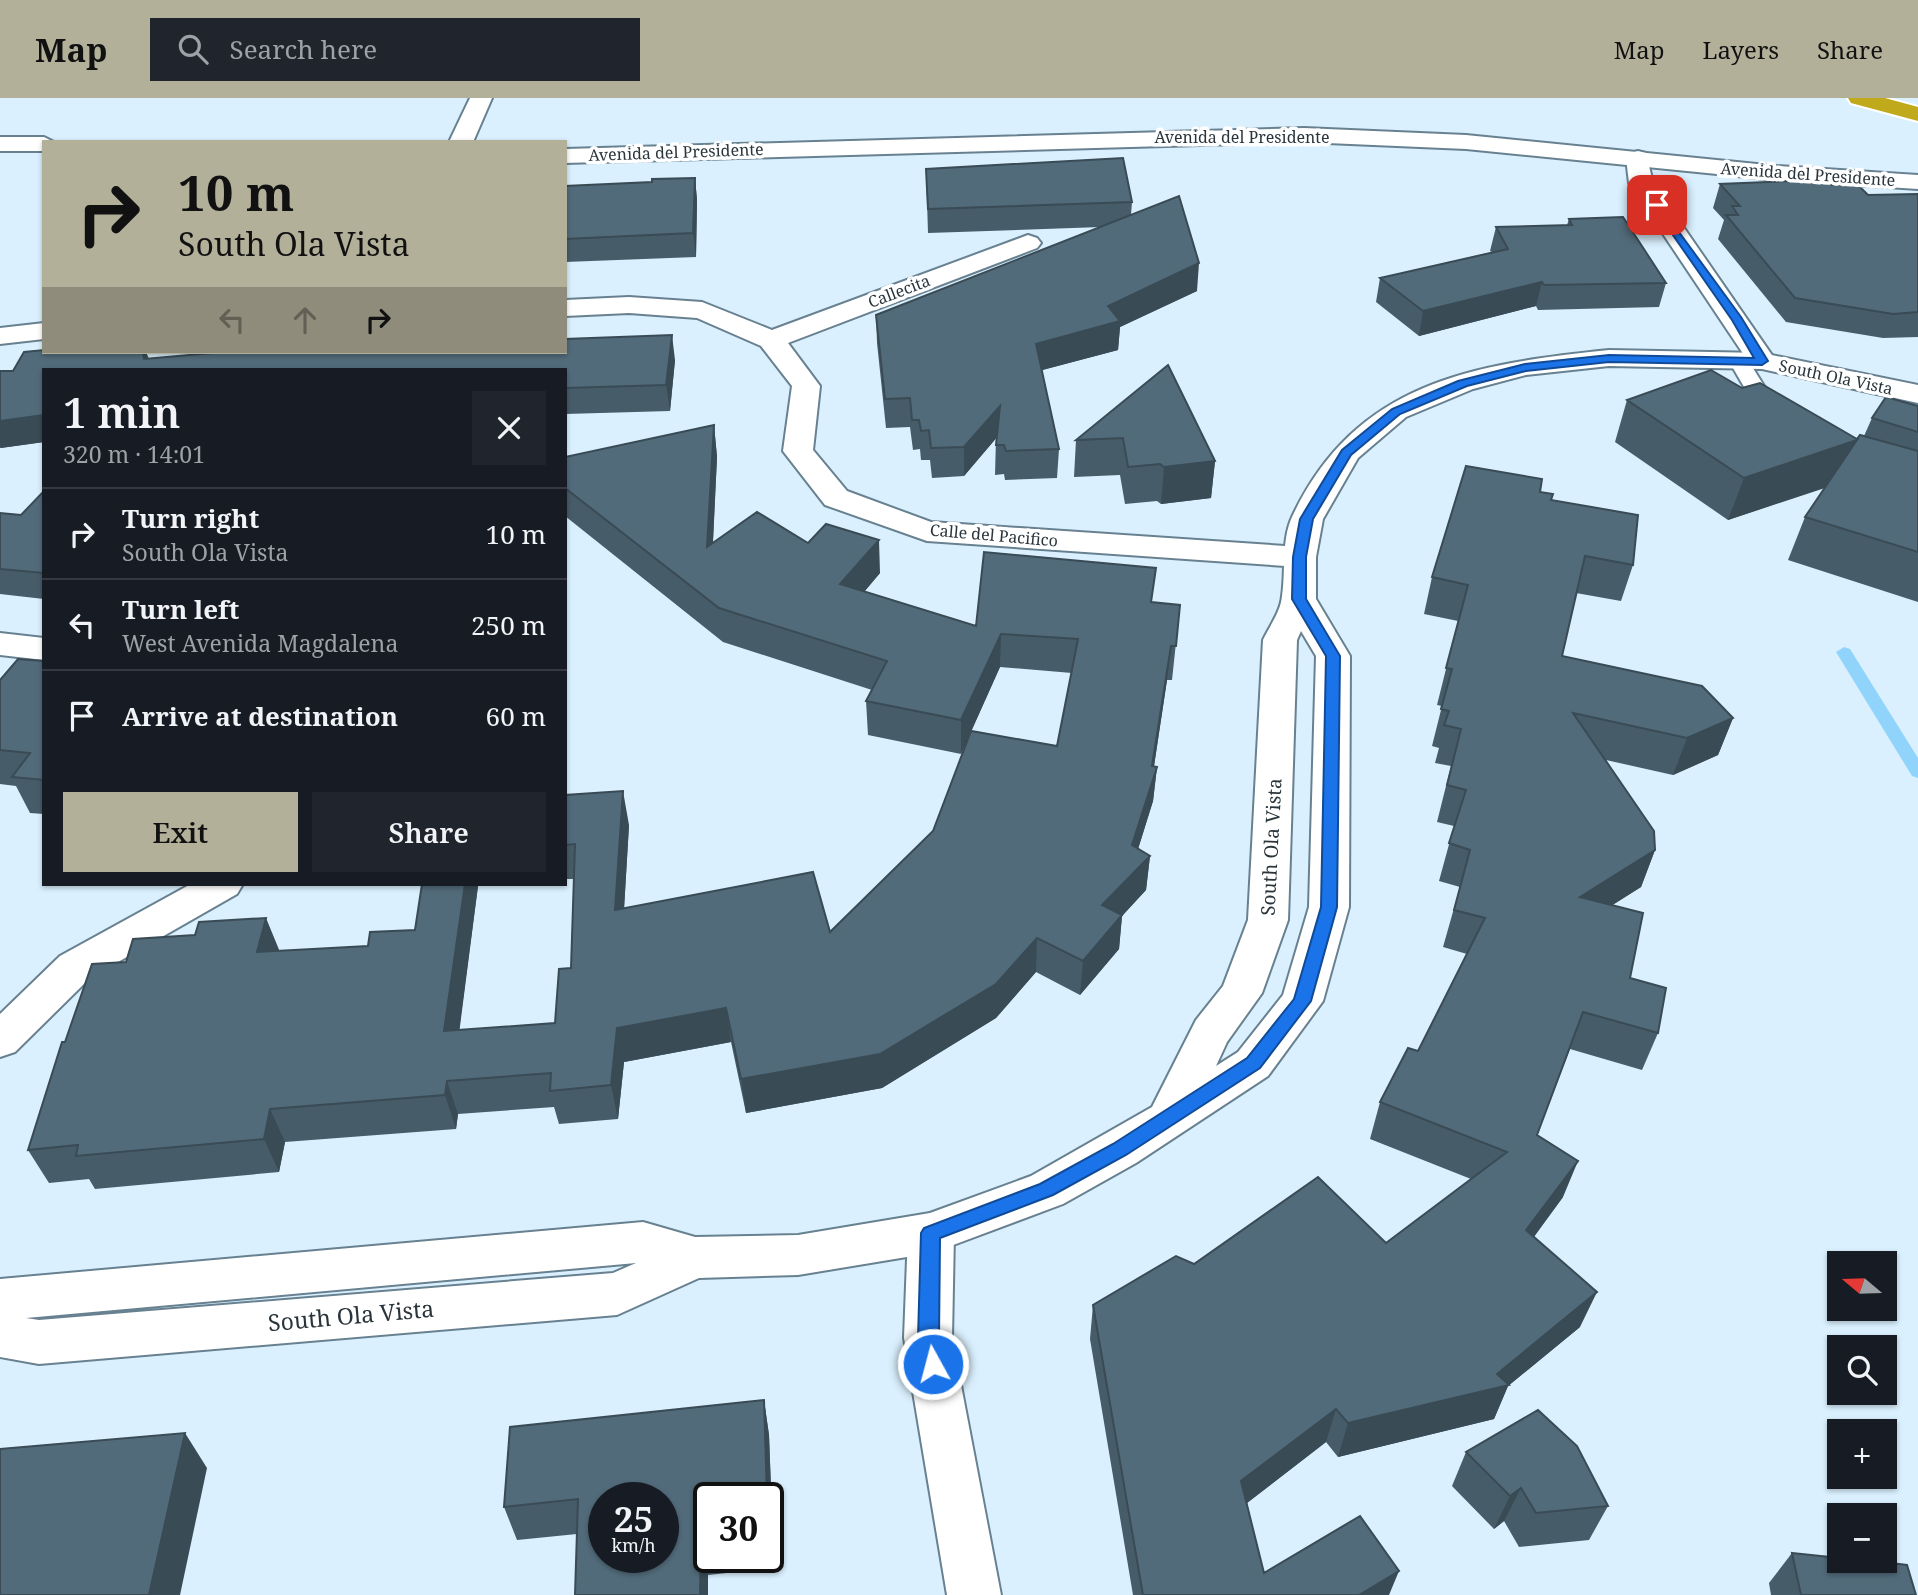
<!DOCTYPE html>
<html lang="en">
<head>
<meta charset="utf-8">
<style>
	:root { --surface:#171b24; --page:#20242c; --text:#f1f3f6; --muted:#9ea1a6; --line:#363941; --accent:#b3b09a }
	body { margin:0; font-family:"Noto Serif",serif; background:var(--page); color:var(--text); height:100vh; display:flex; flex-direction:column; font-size:26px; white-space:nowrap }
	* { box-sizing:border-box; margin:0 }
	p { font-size:23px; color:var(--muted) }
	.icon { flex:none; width:38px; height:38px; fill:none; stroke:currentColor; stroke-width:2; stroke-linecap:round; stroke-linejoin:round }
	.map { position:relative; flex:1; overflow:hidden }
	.side { position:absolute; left:42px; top:270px; width:525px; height:518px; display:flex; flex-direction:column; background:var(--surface); border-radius:0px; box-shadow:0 2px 5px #0004 }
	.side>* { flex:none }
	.top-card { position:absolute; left:42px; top:42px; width:525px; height:214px; border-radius:0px; box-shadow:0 2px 5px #0004; background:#b3b09a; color:#111; overflow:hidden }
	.needle { width:46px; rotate:289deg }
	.controls { position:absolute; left:1827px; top:1153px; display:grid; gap:14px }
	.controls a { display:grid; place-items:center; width:70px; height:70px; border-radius:0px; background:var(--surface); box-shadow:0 2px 5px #0004; font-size:35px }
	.speed { position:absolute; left:588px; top:1384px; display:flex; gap:14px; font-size:35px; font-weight:700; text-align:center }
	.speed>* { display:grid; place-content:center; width:91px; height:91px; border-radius:50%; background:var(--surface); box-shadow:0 2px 5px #0004; line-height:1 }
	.speed small { font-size:18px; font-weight:400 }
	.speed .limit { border:4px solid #111; border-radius:10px; background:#fff; color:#111 }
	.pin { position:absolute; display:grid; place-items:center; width:60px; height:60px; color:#fff; margin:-30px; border-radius:14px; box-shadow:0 4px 10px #0006 }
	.me { position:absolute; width:77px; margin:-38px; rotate:353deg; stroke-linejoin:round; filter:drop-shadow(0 0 5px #0008) }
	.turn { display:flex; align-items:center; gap:24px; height:147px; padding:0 21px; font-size:32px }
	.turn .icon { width:91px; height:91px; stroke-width:2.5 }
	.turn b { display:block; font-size:49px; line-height:60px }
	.lanes { display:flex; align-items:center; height:66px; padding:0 21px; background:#0003; justify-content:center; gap:35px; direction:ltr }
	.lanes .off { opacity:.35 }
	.round { display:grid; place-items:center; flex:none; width:74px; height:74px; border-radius:0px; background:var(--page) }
	.overview { display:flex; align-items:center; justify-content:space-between; height:119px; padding:0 21px }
	h1 { font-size:42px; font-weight:600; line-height:52px }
	.cta { display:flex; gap:14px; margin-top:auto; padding:14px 21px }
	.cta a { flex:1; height:80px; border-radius:0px; background:var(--accent); color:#111; font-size:28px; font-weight:600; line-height:80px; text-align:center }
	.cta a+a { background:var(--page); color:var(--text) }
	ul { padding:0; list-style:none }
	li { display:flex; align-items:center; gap:21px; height:91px; padding:0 21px; border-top:2px solid var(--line) }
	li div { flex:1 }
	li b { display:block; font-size:26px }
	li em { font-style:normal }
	header { display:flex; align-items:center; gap:42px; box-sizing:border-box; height:98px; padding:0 35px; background:var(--accent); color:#111 }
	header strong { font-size:33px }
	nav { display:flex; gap:38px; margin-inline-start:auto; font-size:24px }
	.search { width:490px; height:63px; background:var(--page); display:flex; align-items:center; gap:18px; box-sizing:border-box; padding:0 24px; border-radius:0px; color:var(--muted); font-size:26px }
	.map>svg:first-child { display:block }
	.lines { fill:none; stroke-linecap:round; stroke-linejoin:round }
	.stream { fill:#91d4fb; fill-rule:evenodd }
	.service-casing { stroke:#688190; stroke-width:4 }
	.minor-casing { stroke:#688190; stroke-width:4 }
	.secondary-casing { stroke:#688190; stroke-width:4 }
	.motorway-casing { stroke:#fff; stroke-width:4 }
	.service { fill:#fff; fill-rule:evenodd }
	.minor { fill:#fff; fill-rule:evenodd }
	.secondary { fill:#fff; fill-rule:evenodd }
	.motorway { fill:#c0aa1c; fill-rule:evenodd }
	.wall { fill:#475c69; fill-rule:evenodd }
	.shaded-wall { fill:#394b55 }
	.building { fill:#526b7a; stroke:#394b55; stroke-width:2; fill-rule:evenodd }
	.route { fill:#1a73e8; stroke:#114b97; stroke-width:2 }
	.labels { text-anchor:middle; stroke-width:7; stroke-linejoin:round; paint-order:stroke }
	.far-street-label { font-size:16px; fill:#2a353b; stroke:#fff }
	.street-label { font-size:19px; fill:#2a353b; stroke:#fff }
	.near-street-label { font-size:23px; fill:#2a353b; stroke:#fff }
</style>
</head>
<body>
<header>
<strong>Map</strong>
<div class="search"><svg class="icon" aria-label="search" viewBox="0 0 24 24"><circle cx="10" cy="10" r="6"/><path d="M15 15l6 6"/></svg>Search here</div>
<nav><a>Map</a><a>Layers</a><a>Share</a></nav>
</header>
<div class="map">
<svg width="1918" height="1497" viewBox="0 0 1918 1497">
	<rect width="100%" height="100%" fill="#daf0fe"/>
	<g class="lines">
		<path class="stream" d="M1844,549L1850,551L1918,660V680L1912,678L1836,554Z"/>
		<g class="service-casing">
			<path id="service" d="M1739,257L1746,259L1784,320L1781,325H1765L1762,320L1729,263Z"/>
		</g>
		<g class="minor-casing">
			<path id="minor" d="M1638,53L1646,55L1653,85L1776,263L1772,269L1762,271L1752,269L1629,85L1626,60L1630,55Z
				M1028,137L1037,140L1041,145L1037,150L788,245L820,288L813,352L847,393L931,424L1300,449L1311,452L1316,459L1311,466L1300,469L927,443L825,407L783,353L792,288L761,248L697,220L629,215L565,218V202L629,199L702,204L772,232Z
				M44,225V241L0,246V230Z
				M0,535L44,540V562L0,557Z
				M191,786H243L237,796L90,880L15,954L0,959V916L60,858Z
				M931,1115L948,1121L954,1135L952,1240L1001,1497H947L904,1240L908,1135L914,1121Z"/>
		</g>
		<g class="secondary-casing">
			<path id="secondary" d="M470,0H492L473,44H449Z
				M1304,30L1466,37L1777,68L1918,77V91L1777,82L1466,51L1304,44L565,65V51Z
				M0,39H44L54,44H44V53H0Z
				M1609,252L1762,255L1918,287V305L1762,271L1609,268L1526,277L1473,291L1406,319L1358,360L1323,421L1316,459V501L1350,558L1349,809L1323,903L1268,978L1136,1065L1063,1106L948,1149L931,1155L798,1177L699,1180L617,1217L39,1266L0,1259V1181L643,1124L695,1139L798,1137L930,1115L1031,1078L1152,1009L1196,922L1223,888L1248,822L1263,542C1269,529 1281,513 1282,498C1286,473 1281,443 1292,419C1356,283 1474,266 1609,252ZM1301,533L1316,558L1309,809L1283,897L1238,954L1216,968L1227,944L1262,895L1288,822L1297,542ZM636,1165L613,1175L39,1222L26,1220Z"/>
		</g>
		<g class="motorway-casing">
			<path id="motorway" d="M1848,0H1885L1918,9V23L1851,5Z"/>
		</g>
		<use href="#service" class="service"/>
		<use href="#minor" class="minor"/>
		<use href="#secondary" class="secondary"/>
		<use href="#motorway" class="motorway"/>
	</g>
	<path class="wall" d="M926,71L1132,104L1131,117L1197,193L1120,229L1118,252L1042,272L1059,351L1057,380L1005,382L1004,376L995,377L996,340L964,378L932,380L930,362H921L920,351L913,352L910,329L886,330L877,245L876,217L1101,129L928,135Z
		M695,80L697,102L696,159L565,164V88L652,84Z
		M1720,86L1832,87L1868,97L1918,96V239L1883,240L1786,224L1718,141L1724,122L1713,110Z
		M1569,121L1666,185L1659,209L1538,212L1536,208L1419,238L1376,204L1380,180L1492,154L1490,153L1496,129L1567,127Z
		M44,254H146L149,261L675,262L670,313L565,316V271H44V344L0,350V273H13Z
		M1168,267L1215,363L1211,400L1161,406L1157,403L1125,406L1120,377L1074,379L1076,342Z
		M1742,290L1857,341L1864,338L1872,320L1918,308V504L1788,462L1805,419L1825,389L1728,422L1615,344L1627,302Z
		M714,327L717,359L713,445H808L880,475L864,494L976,528L1152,505L1180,507L1172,582H1167L1154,668L1157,669L1153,703L1138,751L1150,758L1146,792L1122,818L1119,851L1080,897L1036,874L996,920L882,990L746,1015L731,944L624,964L618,1021L559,1026L554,1009L458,1016L456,1031L285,1044L279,1074L95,1091L89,1081L49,1085L28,1052L65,944L279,853L368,848L415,832L422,786H511L478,788L459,932L555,925L571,870L574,781H565V697L629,727L624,810L830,834L1057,648L1072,575L1000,569L961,656L868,637L866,603L872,592L723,544L565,418V359Z
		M44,393V501L0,496V415L21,417Z
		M1540,394L1551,402L1633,467L1621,503L1576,495L1562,558L1733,620L1718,657L1673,677L1606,662L1655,752L1641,789L1612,807L1630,880L1658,935L1642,972L1570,951L1537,1037L1563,1099L1534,1139L1580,1229L1508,1288L1494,1321L1338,1359L1326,1344L1247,1405L1264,1475L1389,1497H1133L1090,1241L1093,1207L1194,1166L1386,1145L1471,1081L1370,1041L1380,1004L1418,953L1467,856L1443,849L1460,789L1439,783L1454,728L1437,724L1451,668L1435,665L1439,650L1432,648L1442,608L1437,607L1458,523L1424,516L1432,479Z
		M44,563V716L30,715L16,688L0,686V582Z
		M764,1302L769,1337L774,1470L708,1477V1497H575L577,1436L517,1442L504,1409ZM709,1400H768V1460H709Z
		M1466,1354L1608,1408L1589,1442L1519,1449L1504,1423L1494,1431L1452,1388Z
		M1792,1455L1916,1497H1771L1769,1485Z"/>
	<path class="shaded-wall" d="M695,80L697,102L696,159L693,135Z
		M1199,165L1197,193L1120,229L1118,252L1035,274L1036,246L1108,208Z
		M1542,184L1536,208L1419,238L1423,213Z
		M672,237L675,262L670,313L666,287Z
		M143,254H146L150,265L144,261Z
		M1000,308L999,337L964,378V349Z
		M44,317V344L1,350L0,348V323Z
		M714,327L717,359L711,482L707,449Z
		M1857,342L1840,385L1728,422L1744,380Z
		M1215,363L1211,400L1161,406L1164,369Z
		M879,442L880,475L842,520L840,486Z
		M1001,536L1000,569L961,656V622Z
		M1171,548L1167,582L1151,688L1157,669L1153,703L1129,780L1150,758L1146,792L1122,818L1119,851L1080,897L1083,863L1102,807L1132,747L1152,668Z
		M1733,620L1718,657L1673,677L1687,640Z
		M623,693L629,727L622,846L615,812Z
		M1655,752L1641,789L1567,836L1580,799Z
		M465,786H477L478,788L455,967L444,933Z
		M266,820L280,854H257Z
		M1037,840L1036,874L996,920L882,990L746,1015L741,981Z
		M726,910L731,944L624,964L618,1021L611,987L617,930Z
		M447,983L458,1016L456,1031L445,997Z
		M270,1011L285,1044L279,1074L264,1041Z
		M1578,1063L1563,1099L1512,1168L1526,1132Z
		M1597,1194L1580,1229L1508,1288L1494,1321L1338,1359L1348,1325L1497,1276Z
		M764,1302L769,1337L774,1470L769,1437Z
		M1336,1311L1326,1344L1234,1415L1241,1383Z
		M185,1335L207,1370L180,1497H149Z
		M1521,1390L1504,1423L1494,1431L1510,1398Z
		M701,1444L708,1477V1497H700Z
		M1399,1473L1389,1497H1359Z"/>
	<path class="building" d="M1123,60L1132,104L928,111L926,71Z
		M695,80L693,135L565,141V88L652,84V81Z
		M1814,82L1828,83L1832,87L1857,86L1868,97L1918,96V214L1893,216L1795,200L1726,117H1738L1732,108H1740L1720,86Z
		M1179,98L1199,165L1108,208L1120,223L1036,246L1059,351L1006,353L1004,347H996L1000,308L964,349L931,350L929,332L921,333L919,322H912L910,300L885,301L876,217Z
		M1623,119L1666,185L1544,187L1542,184L1423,213L1380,180L1508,151L1496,129L1572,127L1569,121Z
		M672,237L666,287L565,290V271H44V317L0,323V273H13L24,254L44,252V254H143L144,261L223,254H565V241Z
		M1168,267L1215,363L1164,369L1160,366L1128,369L1123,340L1076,342Z
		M1711,272L1742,290L1760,285L1857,341L1860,337L1918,353V454L1805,419L1857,342L1744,380L1627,302Z
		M1886,299L1918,308V334L1872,320Z
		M714,327L707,449L757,414L808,445L826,426L879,442L840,486L976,528L984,454L1156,470L1151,504L1180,507L1176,548H1171L1152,668L1157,669L1132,747L1150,758L1102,807L1122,817L1083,863L1037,840L996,886L880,956L741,981L726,910L617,930L611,987L550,993L551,975L447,983L445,997L270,1011L264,1041L76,1058L78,1047L28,1052L62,944H65L92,866L126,864L133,841L195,837L199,824L266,820L257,854L368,848L370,834L415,832L422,786H465L444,933L555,925L559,871L571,870L575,746L565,747V697L623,693L615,812L813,774L830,834L933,733L971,633L1057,648L1078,541L1001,536L961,622L866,603L887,563L719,510L565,390V359Z
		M1466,368L1542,381L1540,394L1553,396L1551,402L1638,417L1633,467L1585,458L1562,558L1702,588L1733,620L1687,640L1573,615L1654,733L1655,752L1580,799L1643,815L1630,880L1666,890L1658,935L1583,914L1537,1037L1578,1063L1526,1132L1597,1194L1497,1276L1509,1287L1348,1325L1336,1311L1241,1383L1264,1475L1360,1418L1399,1473L1359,1497H1143L1093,1207L1176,1158L1194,1166L1318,1079L1386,1145L1507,1054L1380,1004L1408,950L1418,953L1485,820L1454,812L1470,752L1449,745L1466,692L1447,687L1461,631L1444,627L1449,613L1441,611L1452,571L1446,570L1468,487L1432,479Z
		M44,393V475L0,471V415L21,417Z
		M18,561L44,563V682L12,679L30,655L0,652V582Z
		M764,1302L767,1400H709V1443L701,1444L700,1497H575L578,1401L504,1409L510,1329ZM604,1400H663V1460H604Z
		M1538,1312L1577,1348L1608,1408L1536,1415L1521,1390L1510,1398L1466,1354Z
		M185,1335L149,1497H0V1351Z
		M1792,1455L1839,1460V1463H1873L1907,1467L1916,1497H1801Z"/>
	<path class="route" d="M1657,104L1741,219L1768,263L1762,267L1609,264L1526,273L1467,288L1400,316L1351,357L1313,421L1306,459V501L1340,558L1337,809L1311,903L1260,970L1126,1057L1053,1097L940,1140L939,1240L943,1266L940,1273L933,1275L926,1273L918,1240L921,1135L924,1130L1040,1086L1113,1046L1247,960L1294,901L1321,809L1326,558L1292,501L1293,459L1300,421L1342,352L1392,311L1458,283L1525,266L1609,257L1754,260L1732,222L1652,107Z"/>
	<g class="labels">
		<g class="far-street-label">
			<text x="1242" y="45">Avenida del Presidente</text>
			<text transform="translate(676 54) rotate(-2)" y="6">Avenida del Presidente</text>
			<text transform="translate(1808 76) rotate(4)" y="6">Avenida del Presidente</text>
			<text transform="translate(899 193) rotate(-21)" y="6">Callecita</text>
			<text transform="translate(1836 279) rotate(12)" y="6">South Ola Vista</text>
			<text transform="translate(994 437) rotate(5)" y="6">Calle del Pacifico</text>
		</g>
		<g class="street-label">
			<text transform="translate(1271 749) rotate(-87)" y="7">South Ola Vista</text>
		</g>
		<g class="near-street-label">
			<text transform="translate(351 1218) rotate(-5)" y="8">South Ola Vista</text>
		</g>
	</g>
</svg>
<div class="controls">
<a><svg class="needle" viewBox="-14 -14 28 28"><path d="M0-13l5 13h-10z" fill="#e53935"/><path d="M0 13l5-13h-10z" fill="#9ea1a6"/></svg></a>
<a><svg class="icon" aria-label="search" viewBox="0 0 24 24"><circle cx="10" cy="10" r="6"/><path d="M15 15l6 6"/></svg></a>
<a>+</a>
<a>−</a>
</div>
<div class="speed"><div>25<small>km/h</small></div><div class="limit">30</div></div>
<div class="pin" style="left:1657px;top:107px;background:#d93025"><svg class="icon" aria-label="arrive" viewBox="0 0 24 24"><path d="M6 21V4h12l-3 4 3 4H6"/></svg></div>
<svg class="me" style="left:933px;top:1266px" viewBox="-20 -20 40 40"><circle r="17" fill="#1a73e8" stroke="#fff" stroke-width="3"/><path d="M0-11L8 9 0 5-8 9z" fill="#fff"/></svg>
<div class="top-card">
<div class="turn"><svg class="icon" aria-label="right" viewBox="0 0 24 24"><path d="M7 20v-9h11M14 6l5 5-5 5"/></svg><div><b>10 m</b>South Ola Vista</div></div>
<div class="lanes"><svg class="icon off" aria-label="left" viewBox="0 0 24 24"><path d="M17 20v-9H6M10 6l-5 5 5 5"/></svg><svg class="icon off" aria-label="ahead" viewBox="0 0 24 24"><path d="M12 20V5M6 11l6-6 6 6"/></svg><svg class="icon" aria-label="right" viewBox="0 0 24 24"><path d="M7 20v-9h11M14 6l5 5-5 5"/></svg></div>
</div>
<section class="side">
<div class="overview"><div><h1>1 min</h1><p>320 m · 14:01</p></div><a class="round"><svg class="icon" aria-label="close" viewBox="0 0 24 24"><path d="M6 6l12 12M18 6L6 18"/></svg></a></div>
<ul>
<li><svg class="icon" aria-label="right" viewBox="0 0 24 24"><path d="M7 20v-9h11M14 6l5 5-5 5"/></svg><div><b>Turn right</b><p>South Ola Vista</p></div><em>10 m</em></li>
<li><svg class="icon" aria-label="left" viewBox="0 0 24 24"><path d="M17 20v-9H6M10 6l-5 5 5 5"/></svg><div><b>Turn left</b><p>West Avenida Magdalena</p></div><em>250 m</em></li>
<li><svg class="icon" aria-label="arrive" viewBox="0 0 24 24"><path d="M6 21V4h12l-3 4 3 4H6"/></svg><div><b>Arrive at destination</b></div><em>60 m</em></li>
</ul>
<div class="cta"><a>Exit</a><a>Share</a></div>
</section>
</div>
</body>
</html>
